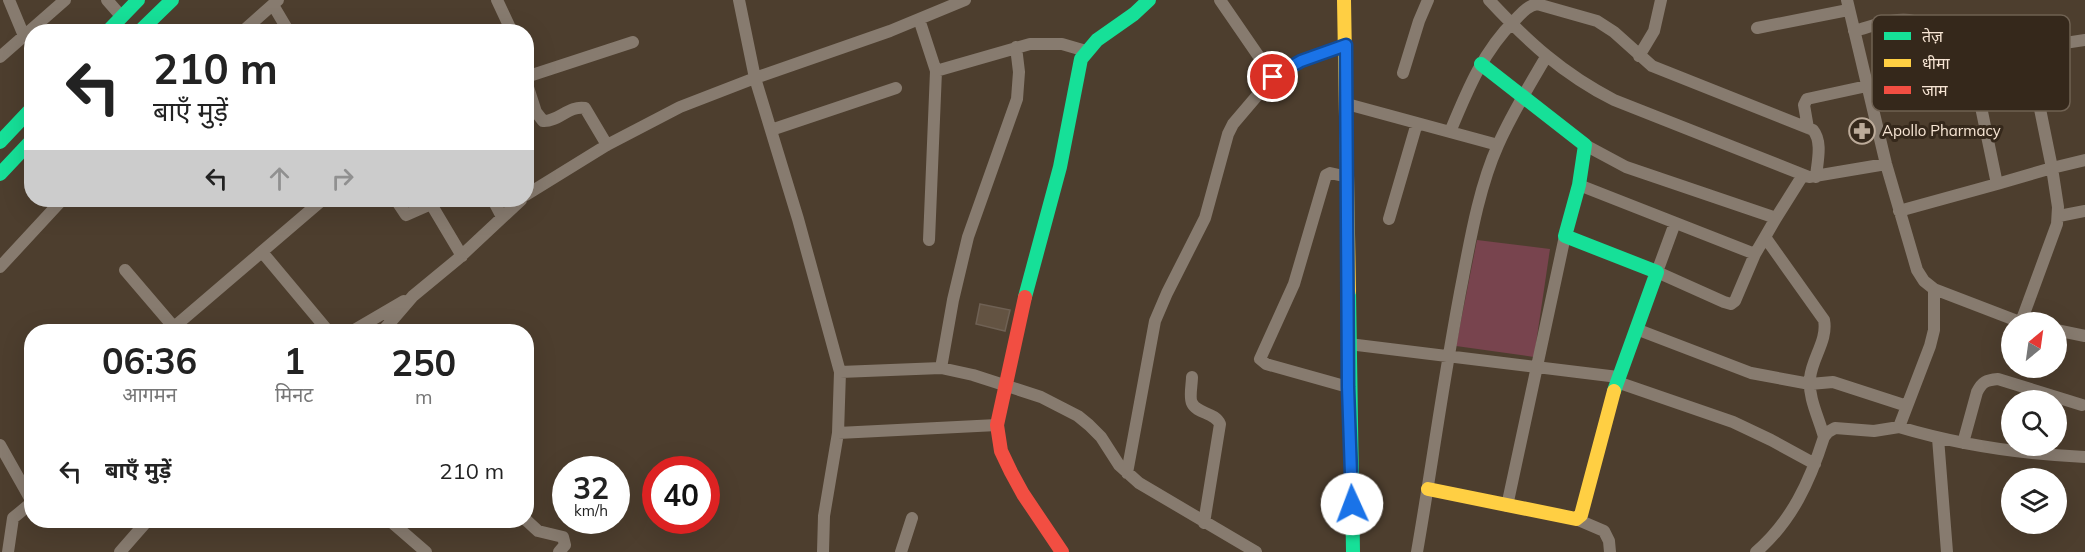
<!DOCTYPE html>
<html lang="hi">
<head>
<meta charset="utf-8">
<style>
	:root { --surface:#fff; --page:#f6f6f6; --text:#222; --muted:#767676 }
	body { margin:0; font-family:Mulish,"Noto Sans Devanagari",sans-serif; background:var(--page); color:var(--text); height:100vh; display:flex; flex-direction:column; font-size:22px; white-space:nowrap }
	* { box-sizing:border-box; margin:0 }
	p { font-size:20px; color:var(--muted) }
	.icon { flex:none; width:33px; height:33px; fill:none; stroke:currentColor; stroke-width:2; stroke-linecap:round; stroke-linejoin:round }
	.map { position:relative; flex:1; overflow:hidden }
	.details { position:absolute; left:24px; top:324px; width:510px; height:204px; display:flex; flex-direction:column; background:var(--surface); border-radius:24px; box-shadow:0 6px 24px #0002 }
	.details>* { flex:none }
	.guide { position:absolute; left:24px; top:24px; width:510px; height:183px; border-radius:24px; box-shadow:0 6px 24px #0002; background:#fff; color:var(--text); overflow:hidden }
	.needle { width:39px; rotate:29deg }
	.fabs { position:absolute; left:2001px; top:312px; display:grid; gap:12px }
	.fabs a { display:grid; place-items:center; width:66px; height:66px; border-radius:50%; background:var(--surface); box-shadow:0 6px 24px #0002; font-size:30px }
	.speed { position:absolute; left:552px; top:456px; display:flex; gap:12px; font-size:30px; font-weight:700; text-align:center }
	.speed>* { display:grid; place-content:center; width:78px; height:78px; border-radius:50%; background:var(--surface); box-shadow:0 6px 24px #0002; line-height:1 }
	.speed small { font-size:15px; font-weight:400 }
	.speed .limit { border:9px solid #d22; background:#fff; color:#111 }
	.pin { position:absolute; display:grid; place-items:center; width:51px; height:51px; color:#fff; margin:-26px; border:3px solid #fff; border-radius:50%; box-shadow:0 2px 6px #0007 }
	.me { position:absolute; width:66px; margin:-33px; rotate:358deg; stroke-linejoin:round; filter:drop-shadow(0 0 4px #0008) }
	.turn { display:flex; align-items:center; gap:21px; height:126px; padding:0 30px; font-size:27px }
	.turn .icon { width:78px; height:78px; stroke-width:2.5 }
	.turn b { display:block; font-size:42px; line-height:51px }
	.lanes { display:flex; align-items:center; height:57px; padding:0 30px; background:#0003; justify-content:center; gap:30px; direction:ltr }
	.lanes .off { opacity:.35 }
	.eta { display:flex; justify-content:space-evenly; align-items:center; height:102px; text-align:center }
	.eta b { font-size:36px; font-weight:700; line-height:42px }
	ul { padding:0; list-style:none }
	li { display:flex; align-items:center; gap:18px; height:90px; padding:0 30px }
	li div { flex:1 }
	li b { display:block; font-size:22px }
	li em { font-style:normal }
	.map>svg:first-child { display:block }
	.green { fill:#78444e }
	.building { fill:#635342; stroke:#6f6154; stroke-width:1.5 }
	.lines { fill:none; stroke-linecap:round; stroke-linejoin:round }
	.street { stroke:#877b6f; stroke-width:12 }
	.fast { stroke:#16e098; stroke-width:14 }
	.slow { stroke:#ffcf43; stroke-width:14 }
	.jam { stroke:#f24e42; stroke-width:14 }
	.route-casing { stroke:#114b97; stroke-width:15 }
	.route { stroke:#1a73e8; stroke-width:10 }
	.labels { text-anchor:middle; stroke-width:6; stroke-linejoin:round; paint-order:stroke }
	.poi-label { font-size:15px; fill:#f7e5d4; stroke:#35281b; text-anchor:start }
	.key { fill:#35281b; stroke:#6f6152; stroke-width:1.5 }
	.key-label { font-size:16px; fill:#f7e5d4 }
</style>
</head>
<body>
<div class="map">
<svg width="2085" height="552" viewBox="0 0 2085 552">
	<rect width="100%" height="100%" fill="#4d3e2e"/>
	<path class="green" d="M1477,240L1550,249L1534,357L1456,346Z"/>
	<path class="building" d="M980,304L1010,310L1005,331L976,324Z"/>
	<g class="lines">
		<path class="street" d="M9,0L24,36
			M107,0L121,16
			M497,0L512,32
			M739,0L755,78L798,219L840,372L838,433L824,516L823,552
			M1220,0L1273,77L1301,61L1346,45
			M1489,0C1528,42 1563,74 1614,100L1809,177L1886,164
			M1847,0L1886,164L1917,270L1924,281L1934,289L2020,322
			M273,5L289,32
			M919,19L936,71L1030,44H1062L1086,51
			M1757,28L1848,10
			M1854,31C1871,27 1895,16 1914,21C1939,26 1953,52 1979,56L2085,40
			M242,32L278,0
			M1970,54L1997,184L2052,168L2028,50
			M1639,56L1654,31L1661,0
			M0,57L65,0
			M1403,73L1419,21L1428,0
			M526,77L633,42
			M526,81L536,112L543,121C558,122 569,105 585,108L607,145
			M1347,104L1498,145
			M1808,128L1804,105L1807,99L1867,86
			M771,130L896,88
			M1450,132C1467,91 1483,51 1515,20C1522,13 1527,6 1537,4L1597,21L1614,32L1652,66L1813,130C1823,142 1817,163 1816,177
			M1585,145L1626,167L1776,218L1803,175
			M1348,177L1330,173L1326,175L1294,284L1260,359L1266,364L1348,387
			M1579,185L1755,254L1765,237
			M526,195L607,145L680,107L755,78L890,31L965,0
			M396,200L406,215L431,204L462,256
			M493,200L502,217
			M1899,211L1997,184
			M2059,216L2085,211
			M1776,218L1765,237L1824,320C1828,340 1812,358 1810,378C1808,398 1819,418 1824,437
			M1389,219L1417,123
			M1675,223L1657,272L1724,302L1731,304L1735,301L1755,254
			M929,240L936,71
			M262,252L329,332
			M0,267L62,200
			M125,270L178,332
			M1934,289V330L1930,346L1899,427C1959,445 2022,454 2085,457
			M2021,322L2057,224L2058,207L2052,168L2085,160
			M174,327L320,202L318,200
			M1636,329L1751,373L1810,384L1833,382L1907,406
			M2056,330L2085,336
			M351,332L404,301
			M382,332L413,296L459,258L521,200
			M1349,344L1618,377
			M941,368L953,300L968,237L1017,99L1019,72L1016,47
			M840,372L941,368L973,375L1041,397L1078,416L1089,425L1101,437L1119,465L1139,483L1256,552
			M1192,377C1192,384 1189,398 1192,403C1197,414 1215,412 1220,424L1204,523
			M1617,382L1733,422L1771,440L1815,464
			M838,433L997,425
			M1938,438L1947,552
			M1963,443L1977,392C1982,382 1986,380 1998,379L2082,405
			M0,445L31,500L30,504L13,518L8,552
			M1127,473L1155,321L1167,293L1205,218L1228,134L1233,124L1273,77
			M1507,506L1565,236
			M1576,519L1604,531L1609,541L1610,552
			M389,520L426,552
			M526,520L538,531L563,537L565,545L559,552
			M120,552L148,520
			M901,552L912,518
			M1417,552C1433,460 1445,368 1463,277C1471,235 1480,185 1498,145C1511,115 1529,86 1546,57
			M1756,552C1792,521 1810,481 1824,437L1828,432L1835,428L1874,431L1899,427"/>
		<path class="fast" d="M107,32L138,0
			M139,32L172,0
			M1481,64L1585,145L1579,185L1565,236L1657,272L1614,391
			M0,142L32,108
			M0,174L32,140
			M1349,291L1353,552
			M1025,297L1060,167L1081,59L1097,40L1134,14L1149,0"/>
		<path class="slow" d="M1344,0L1349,291
			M1428,489L1576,519L1581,515L1614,391"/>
		<path class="jam" d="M1025,297L997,425L1001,451L1011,472L1023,494L1062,552"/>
	</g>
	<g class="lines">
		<g class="route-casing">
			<path id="route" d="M1273,77L1301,61L1346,45L1348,387L1352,504"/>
		</g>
		<use href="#route" class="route"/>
	</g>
	<defs>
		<g id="pharmacy-ring" transform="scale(1.35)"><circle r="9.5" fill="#35281b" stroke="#bcab9a" stroke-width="1.5"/><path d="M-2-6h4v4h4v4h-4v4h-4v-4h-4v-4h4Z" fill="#bcab9a"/></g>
	</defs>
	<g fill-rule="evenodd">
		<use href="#pharmacy-ring" x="1862" y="131"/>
	</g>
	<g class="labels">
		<g class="poi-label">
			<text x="1882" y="136">Apollo Pharmacy</text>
		</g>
	</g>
	<rect x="1872" y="15" width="198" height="96" rx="9" class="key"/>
	<rect x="1884" y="32" width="27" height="8" fill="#16e098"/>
	<rect x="1884" y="59" width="27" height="8" fill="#ffcf43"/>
	<rect x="1884" y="86" width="27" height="8" fill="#f24e42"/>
	<g class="key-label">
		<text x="1922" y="42">तेज़</text>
		<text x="1922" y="69">धीमा</text>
		<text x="1922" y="96">जाम</text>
	</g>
</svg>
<div class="fabs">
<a><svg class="needle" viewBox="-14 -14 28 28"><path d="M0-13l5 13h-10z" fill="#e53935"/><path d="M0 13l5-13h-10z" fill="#767676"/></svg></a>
<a><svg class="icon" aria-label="search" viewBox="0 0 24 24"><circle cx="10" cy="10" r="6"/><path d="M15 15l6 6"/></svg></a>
<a><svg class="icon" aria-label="layers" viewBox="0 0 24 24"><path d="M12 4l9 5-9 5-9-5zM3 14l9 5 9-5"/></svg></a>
</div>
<div class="speed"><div>32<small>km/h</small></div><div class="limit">40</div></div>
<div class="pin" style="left:1273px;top:77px;background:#d93025"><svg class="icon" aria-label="arrive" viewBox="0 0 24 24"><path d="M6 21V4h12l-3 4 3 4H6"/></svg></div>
<svg class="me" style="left:1352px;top:504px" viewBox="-20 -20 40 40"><circle r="19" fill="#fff"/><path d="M0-13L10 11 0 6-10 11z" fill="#1a73e8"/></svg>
<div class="guide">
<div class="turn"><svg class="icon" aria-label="left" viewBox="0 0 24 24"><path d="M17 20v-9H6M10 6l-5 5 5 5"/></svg><div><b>210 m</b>बाएँ मुड़ें</div></div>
<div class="lanes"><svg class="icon" aria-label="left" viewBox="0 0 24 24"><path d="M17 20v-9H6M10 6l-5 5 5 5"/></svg><svg class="icon off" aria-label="ahead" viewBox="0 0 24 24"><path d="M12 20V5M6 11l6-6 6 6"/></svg><svg class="icon off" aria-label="right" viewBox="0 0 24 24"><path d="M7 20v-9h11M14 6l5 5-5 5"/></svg></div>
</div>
<section class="details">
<div class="eta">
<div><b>06:36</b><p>आगमन</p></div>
<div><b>1</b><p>मिनट</p></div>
<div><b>250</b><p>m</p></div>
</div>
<ul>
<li><svg class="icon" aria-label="left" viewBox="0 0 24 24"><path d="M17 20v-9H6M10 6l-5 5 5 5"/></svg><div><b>बाएँ मुड़ें</b></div><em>210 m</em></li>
</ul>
</section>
</div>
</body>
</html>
